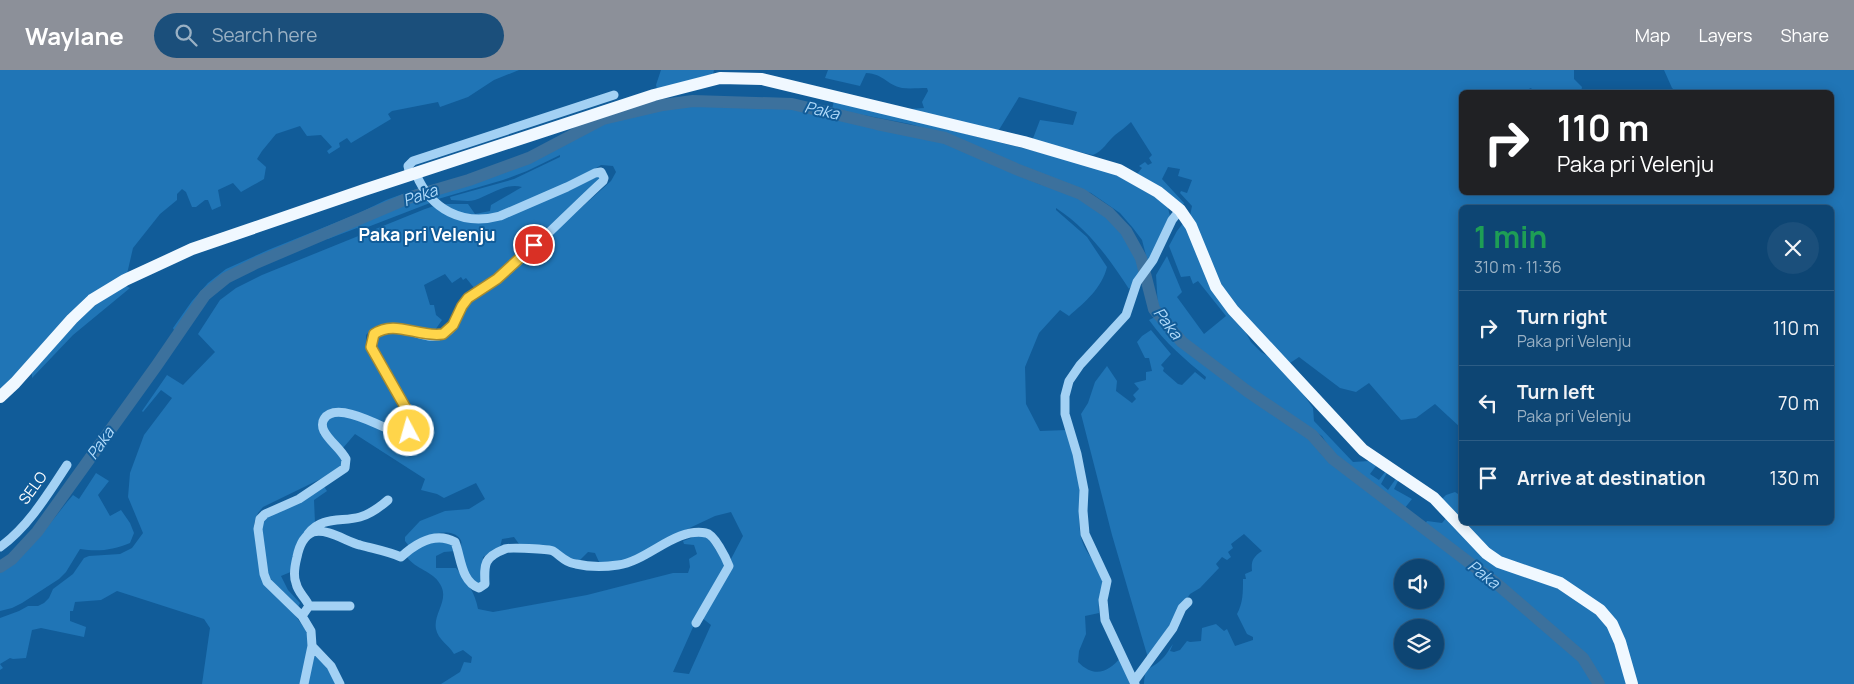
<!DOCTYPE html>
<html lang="en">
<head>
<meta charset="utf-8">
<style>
	:root { --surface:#0d4573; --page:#1b4f7b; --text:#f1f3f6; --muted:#9ab1c4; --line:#2d5d85; --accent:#8c9099 }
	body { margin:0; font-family:Manrope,sans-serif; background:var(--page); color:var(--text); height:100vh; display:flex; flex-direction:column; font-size:19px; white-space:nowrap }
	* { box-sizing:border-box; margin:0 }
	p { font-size:16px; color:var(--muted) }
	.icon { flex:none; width:28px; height:28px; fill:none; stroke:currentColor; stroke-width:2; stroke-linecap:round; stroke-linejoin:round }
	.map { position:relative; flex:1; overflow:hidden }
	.details { position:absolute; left:1459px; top:135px; width:375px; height:320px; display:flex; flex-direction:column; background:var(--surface); border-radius:8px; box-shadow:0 2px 12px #0003,0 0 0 1px var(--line) }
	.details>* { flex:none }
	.top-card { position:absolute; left:1459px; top:20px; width:375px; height:105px; border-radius:8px; box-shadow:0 2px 12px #0003,0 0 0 1px var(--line); background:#202124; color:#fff; overflow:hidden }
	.controls { position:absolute; left:1394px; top:489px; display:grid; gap:10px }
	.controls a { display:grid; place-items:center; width:50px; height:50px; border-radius:50%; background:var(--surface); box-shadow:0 2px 12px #0003,0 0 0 1px var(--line); font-size:25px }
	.pin { position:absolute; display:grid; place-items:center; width:42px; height:42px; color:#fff; margin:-21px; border:2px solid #fff; border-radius:50%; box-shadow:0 1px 5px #0007 }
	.me { position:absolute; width:55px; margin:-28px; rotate:354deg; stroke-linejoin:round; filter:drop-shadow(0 0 4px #0008) }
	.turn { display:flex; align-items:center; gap:18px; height:105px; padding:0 15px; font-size:22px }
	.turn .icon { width:65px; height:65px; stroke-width:2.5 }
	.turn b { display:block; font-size:35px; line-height:42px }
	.round { display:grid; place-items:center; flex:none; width:52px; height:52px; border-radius:26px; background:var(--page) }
	.summary { display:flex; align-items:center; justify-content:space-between; height:85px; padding:0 15px }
	h1 { font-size:30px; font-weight:700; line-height:38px; color:#1e9e55 }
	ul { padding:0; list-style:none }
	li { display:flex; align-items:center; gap:15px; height:75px; padding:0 15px; border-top:1px solid var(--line) }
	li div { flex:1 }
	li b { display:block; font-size:19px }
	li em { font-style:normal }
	header { display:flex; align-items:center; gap:30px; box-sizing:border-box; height:70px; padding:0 25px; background:var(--accent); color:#fff }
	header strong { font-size:24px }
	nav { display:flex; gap:28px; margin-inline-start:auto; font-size:18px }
	.search { width:350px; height:45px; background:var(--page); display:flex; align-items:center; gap:12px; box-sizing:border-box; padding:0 18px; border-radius:28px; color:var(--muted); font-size:19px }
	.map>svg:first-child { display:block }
	.green { fill:#2075b6; fill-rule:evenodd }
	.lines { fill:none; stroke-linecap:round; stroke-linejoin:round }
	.river { stroke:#3c719d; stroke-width:12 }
	.minor { stroke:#a3d1f4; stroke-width:9 }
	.major { stroke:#f0f8ff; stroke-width:12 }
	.route-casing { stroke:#a68a30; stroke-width:12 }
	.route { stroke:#ffd54a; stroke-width:9 }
	.labels { text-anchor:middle; stroke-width:4; stroke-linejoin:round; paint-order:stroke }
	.street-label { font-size:15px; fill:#fff; stroke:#115c99 }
	.water-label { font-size:16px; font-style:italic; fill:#b0dafa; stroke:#115c99 }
	.quarter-label { font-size:18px; font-weight:bold; fill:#fff; stroke:#115c99 }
</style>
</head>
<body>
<header>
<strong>Waylane</strong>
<div class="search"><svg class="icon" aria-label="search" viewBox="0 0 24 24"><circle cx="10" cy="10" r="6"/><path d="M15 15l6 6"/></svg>Search here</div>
<nav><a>Map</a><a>Layers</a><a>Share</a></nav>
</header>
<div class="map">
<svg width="1854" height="614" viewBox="0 0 1854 614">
	<rect width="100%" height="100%" fill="#115c99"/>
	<path class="green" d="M0,0H519L494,10L468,27L440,37L438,32L392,41L388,44L391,49L351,73L347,68L339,73L340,77L329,84L327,81L332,77L321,65L307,66L300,56L276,64L262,81L257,89L266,97L264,109L241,122L233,113L218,120L221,136L212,140L208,130H205L196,137H192L186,122L182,119L177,124V130L160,144L133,178L127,204L0,321Z
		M661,0H714L713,4L657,19L656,15Z
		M828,0H1574V9L1582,17L1581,22H1534L1531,18L1522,22H1461V122H1831V22H1677L1672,18L1664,0H1854V614H1636L1602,538L1496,488L1462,453L1831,452V138H1461V358L1435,334L1416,348L1401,350L1369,313L1356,322L1340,318L1299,287L1290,293L1267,273L1219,214L1190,146L1192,136L1180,123L1181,121L1187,123L1192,110L1178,106L1180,99L1168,97L1162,109L1184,133L1183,135L1137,104L1142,98L1139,96L1145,92L1148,95L1152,93L1149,88L1152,85L1131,52C1126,57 1120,61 1115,65C1107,72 1103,81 1093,85L1032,71L1040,50L1073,55L1077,42L1019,27L997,63L910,39L924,38L922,32L928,21L927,18C919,18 910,19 902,18C887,15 884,4 866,3L860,16L825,8Z
		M834,31L1106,99L1167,134L1170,146L1148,193L1142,170L1133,158L1120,143L1091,123L1027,101L948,65L910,54L832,39Z
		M691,34L768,38L788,36L854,53L913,62L941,70L1039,114L1086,129V133C1107,142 1123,160 1133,180C1136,187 1138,195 1141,202L1129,219C1109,188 1088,159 1056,138V140L1087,167L1107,197C1102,218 1085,232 1069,246L1060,240L1039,263L1025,297L1026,334L1040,361L1067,360C1074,380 1079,403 1080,424C1081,440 1077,455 1082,471C1086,484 1099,495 1102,509C1105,521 1097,531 1099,543L1085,546L1086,564L1079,581L1078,592C1094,608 1108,603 1121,587L1132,614H441L460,602L464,592L471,593L472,587L463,580L454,584C449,575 438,570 436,559C433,543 450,530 440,514C433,501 415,499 407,487L426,472H452L456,481L444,482L436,486V498H456C467,512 475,522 478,539L493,542L587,525L673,503H688L690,497L689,489L697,484L694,475L684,474L683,471L705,463L726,496L698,546L673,602L689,604L711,555L701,547L732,499L731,489L743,466L731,442L715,446L662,471L640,484L624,491L599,492L595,483L588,482L580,490L568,489L557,479L546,475L536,477L519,474L514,467L502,469L500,477L483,487L481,514L471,510C468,501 461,490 461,481C460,476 463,473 460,469C450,455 419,467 409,476L405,471V467L420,451L445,441L469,439L485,429L476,413L444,428L437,424L421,420L425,409L355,364L343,378C337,373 323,362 326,353C334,331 382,362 396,366C403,367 409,366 415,365L419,358L415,346L380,288L375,274L376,266L387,260L434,268L451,265L455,260L456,251L467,232L553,163L611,111L616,102L613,96L601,95L587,104L492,146L462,145L444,134H468L475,144L490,141L491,135L522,117C507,112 490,125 475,130C468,132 459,130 451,130L450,127L514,109L560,87V85L527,101L503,110L438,129L434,124L462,116L509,101L605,52L632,43Z
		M599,106L601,109L500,201L475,219L466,208L463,210L461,207L452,213L445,204L424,215L430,235H434L436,245L442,250L433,263C410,258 384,245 366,265V275L410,351L411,357L396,360L353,340L337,339L326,342L320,347V364L345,392L341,399L263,437L258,443L254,453L259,495L310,566L302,614H202L210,558L204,549L117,521L101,530L75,532L73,541H70V551L86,557L84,567L41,558L32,560L26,588L13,589L10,588L0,594L3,598L0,600V548L19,541L28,536H38L44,533L49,528L53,519L73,504L84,488L89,486L120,484L132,478L143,463L128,427L130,403L144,365L172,328L161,320L143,342L142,341L167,305L183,315L215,282L198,264L220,230L236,218L262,205L425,139L434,136L464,151L515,143Z
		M419,118L421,122L278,180L227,203L209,218L175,262L173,258L192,231L208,213L226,199L268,180L357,144L386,130Z
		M424,126L430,133L360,160L357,158L328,169L324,167Z
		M1184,152L1251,272L1261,282L1270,287L1298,317L1313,338L1314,351L1353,392L1369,391L1376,396L1370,404L1379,410L1385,402L1387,403L1381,414L1388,420L1397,407L1398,411L1394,419L1412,429L1404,439L1336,388L1322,366L1250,321L1183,269L1158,237L1156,205L1167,186L1182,222L1177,227L1204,264L1226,246L1198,211L1193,214L1190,206L1181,207L1169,176L1177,161Z
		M124,215L130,218L73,265L32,308V303L84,243Z
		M1155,247C1199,299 1255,330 1311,367L1319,375L1320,383L1325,388L1391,438L1423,457L1427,451L1442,453L1447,447L1470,473L1547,512L1590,539L1604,552L1613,565L1627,614H1144C1145,594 1150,601 1161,590C1166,586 1169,579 1173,574L1170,581L1174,582L1180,580L1187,571L1190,572L1201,571L1202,558L1216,554L1224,561L1227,559L1235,576L1253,570V567L1247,564L1237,544C1243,533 1243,523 1243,509H1246L1245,504L1252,501C1251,491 1253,487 1262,481L1244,464L1231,474L1233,478L1228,482L1231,487L1227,490L1222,487L1216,494L1219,498L1200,518L1190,524L1148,588L1112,465L1081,344L1088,333L1095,312L1107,296L1117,311L1116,321L1132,333L1136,329L1133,325L1139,319L1134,313L1146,310V302L1152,301L1149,288H1145L1137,272L1142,266L1151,260L1171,284L1161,295L1164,298L1163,301L1178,314L1182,315L1195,302L1205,310L1206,307C1186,290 1165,273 1149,250ZM1402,498H1435V530H1402ZM1402,558H1435V590H1402Z
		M96,403L109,411L98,425L110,446L121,440L130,453L134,463L130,473C113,480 98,482 80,479L66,502L59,509L22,533L12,538L0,541V503C26,489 53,448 73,425L79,429Z
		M323,415L327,421L314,430L315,453L293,501L281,506L288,520L300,533L298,537L267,508L260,459L263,450Z
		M1455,422L1461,426V451L1442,429L1446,425Z
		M314,580L316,581L338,614H308Z"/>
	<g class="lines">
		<path class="river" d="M0,497L12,489L37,462L157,295L205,225L226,208L256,193L411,127L469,110L529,88L603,49L663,35L693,31L792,34L877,54L945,68L1016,99L1081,124L1109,143L1126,161L1141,188L1154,239L1182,272L1247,321L1312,365L1333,389L1496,513L1583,588L1599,614"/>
		<path class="minor" d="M410,105L408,96L413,91L614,25
			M308,464C321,446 342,452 360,447C371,444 380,437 388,430
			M0,477C28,457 48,424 67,395
			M309,536H350
			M302,546L309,536C306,528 298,523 296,513C293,506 295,495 297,487C299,477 303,466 313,462C328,458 347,472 360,475C374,479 387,481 401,487C416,473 435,461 455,472C461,487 461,512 479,518L485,514C484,494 484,487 505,479C509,477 549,479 553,481C561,486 566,493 576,494C589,497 605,497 618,495C648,491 675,457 706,463C714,464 726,488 729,496L696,553
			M312,576L331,596L340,614
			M1135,610L1173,558L1182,538L1188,532
			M304,614L312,576L311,561L302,546L267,512L264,504L258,459L260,449L265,444L299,429L345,398L346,389C340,378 329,371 324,361C322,357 322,352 324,349C336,330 382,357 397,363C405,363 408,362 413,356L412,349L408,340L371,277L374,264C398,246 421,274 444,264C457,258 457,239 467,229C476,220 489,216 499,208C535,178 568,143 603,111L604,108L601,102L595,103L567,117L500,146C463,156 431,140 416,104
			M1135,614L1105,550L1103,530L1107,511L1085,464L1083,441L1084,420L1077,384L1065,344V326L1069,311L1080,295L1126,245L1137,212L1153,190L1172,150L1180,140"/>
		<path class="major" d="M0,327L15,313L72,249L92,230L125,210L192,179L364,120L654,25L720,8L762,9L1024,72L1119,100L1158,122L1180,140L1191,156L1216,217L1233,240L1363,380L1434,428L1486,483L1499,492L1560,513L1600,540L1612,554L1620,572L1632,614"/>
	</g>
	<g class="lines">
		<g class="route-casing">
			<path id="route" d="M409,361L413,356L412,349L371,277L374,264C395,249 418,268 443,264L453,255L462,236L468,228L497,209L534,175"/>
		</g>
		<use href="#route" class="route"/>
	</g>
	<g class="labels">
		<g class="street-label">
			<text transform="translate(33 418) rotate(-54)" y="5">SELO</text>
		</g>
		<g class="water-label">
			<text transform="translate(822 40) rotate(13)" y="6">Paka</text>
			<text transform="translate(420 125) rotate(-20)" y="6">Paka</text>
			<text transform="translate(1168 253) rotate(53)" y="6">Paka</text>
			<text transform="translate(100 373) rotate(-55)" y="6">Paka</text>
			<text transform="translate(1484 504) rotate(38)" y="6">Paka</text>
		</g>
		<g class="quarter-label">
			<text x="427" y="171">Paka pri Velenju</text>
		</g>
	</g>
</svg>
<div class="controls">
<a><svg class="icon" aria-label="sound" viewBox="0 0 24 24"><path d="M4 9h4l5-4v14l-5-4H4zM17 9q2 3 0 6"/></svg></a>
<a><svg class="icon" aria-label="layers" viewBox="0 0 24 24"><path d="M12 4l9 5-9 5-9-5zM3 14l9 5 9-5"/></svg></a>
</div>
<div class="pin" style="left:534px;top:175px;background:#d93025"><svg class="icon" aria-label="arrive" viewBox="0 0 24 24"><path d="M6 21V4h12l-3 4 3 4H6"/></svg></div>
<svg class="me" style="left:409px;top:361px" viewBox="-20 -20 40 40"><circle r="17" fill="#ffd54a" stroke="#fff" stroke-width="3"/><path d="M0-11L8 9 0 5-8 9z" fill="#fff"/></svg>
<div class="top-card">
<div class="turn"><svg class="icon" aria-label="right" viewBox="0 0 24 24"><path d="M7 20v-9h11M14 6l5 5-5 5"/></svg><div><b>110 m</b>Paka pri Velenju</div></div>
</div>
<section class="details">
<div class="summary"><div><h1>1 min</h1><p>310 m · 11:36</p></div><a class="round"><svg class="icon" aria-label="close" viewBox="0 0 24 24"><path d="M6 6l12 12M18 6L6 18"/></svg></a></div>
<ul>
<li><svg class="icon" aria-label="right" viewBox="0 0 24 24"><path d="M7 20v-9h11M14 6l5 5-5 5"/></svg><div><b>Turn right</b><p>Paka pri Velenju</p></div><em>110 m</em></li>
<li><svg class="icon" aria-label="left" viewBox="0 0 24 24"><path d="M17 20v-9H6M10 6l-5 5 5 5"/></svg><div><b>Turn left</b><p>Paka pri Velenju</p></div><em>70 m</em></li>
<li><svg class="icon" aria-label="arrive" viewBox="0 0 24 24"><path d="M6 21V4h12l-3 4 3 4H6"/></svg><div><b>Arrive at destination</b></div><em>130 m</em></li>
</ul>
</section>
</div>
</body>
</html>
